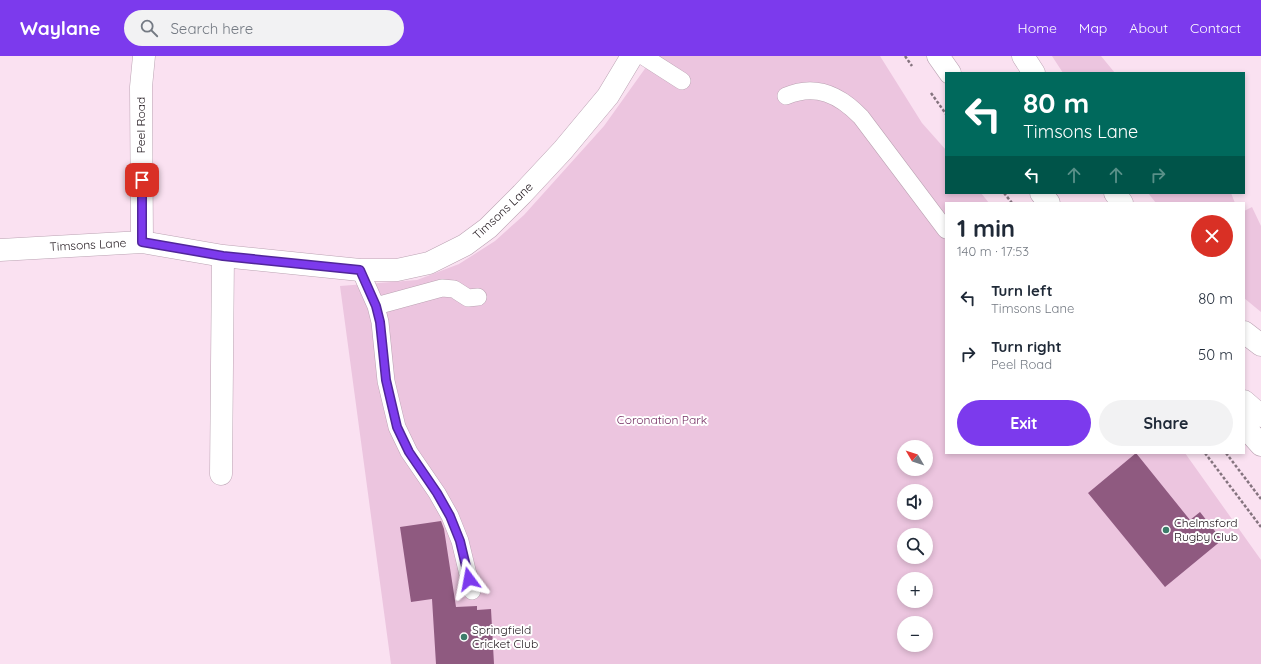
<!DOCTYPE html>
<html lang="en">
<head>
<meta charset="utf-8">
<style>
	:root { --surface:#fff; --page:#f2f2f3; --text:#1f2937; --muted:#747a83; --accent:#7c3aed }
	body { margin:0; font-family:Quicksand,sans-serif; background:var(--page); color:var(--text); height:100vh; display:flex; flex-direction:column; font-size:15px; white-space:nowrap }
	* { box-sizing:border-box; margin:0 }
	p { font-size:13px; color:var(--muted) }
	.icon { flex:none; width:22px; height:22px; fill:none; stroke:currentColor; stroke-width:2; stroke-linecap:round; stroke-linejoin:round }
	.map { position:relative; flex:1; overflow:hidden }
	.details { position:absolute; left:945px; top:146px; width:300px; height:252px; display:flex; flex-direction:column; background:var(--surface); border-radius:0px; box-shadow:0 2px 6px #0003 }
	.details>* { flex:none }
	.top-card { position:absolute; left:945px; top:16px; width:300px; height:122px; border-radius:0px; box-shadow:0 2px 6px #0003; background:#00695c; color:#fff; overflow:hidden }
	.needle { width:26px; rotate:309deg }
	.buttons { position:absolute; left:897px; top:384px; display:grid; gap:8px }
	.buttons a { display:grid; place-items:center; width:36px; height:36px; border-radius:50%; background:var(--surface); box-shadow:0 2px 6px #0003; font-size:20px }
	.pin { position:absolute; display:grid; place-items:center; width:34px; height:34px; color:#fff; margin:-17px; border-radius:8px; box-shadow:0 2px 6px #0006 }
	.me { position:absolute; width:44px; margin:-22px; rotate:347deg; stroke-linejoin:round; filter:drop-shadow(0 0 3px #0008) }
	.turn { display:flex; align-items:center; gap:14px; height:84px; padding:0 12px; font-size:18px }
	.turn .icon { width:52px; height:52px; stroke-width:2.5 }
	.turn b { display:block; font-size:28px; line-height:34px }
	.lanes { display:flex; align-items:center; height:38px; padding:0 12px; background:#0003; justify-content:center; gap:20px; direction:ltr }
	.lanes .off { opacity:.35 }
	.round { display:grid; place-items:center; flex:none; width:42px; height:42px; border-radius:21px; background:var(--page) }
	.head { display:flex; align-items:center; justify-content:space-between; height:68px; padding:0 12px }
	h1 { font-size:24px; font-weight:800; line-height:30px }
	.action { display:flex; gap:8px; margin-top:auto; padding:8px 12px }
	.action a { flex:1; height:46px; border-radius:24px; background:var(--accent); color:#fff; font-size:16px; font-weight:800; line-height:46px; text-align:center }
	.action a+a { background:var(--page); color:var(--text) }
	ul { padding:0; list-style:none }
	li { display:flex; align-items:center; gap:12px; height:56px; padding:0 12px }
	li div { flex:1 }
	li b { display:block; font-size:15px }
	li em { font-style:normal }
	header { display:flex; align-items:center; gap:24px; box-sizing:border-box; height:56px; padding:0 20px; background:var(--accent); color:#fff }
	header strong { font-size:19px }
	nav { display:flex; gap:22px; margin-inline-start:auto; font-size:14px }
	.search { width:280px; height:36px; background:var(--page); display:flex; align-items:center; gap:10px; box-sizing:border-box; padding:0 14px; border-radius:22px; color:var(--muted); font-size:15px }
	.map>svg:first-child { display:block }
	.green { fill:#ecc5df; fill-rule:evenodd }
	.building { fill:#8f5a80 }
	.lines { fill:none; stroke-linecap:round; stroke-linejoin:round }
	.service-casing { stroke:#bba3b3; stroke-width:18 }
	.minor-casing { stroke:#bba3b3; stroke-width:23 }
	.primary-casing { stroke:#bba3b3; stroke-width:23 }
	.path { stroke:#84737e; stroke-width:2.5; stroke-dasharray:3 2; stroke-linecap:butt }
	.service { stroke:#fff; stroke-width:17 }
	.minor { stroke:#fff; stroke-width:22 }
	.primary { stroke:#fff; stroke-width:22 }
	.route-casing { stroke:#51269a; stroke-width:10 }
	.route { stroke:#7c3aed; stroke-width:7 }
	.poi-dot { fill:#3c7c6a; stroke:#fff; stroke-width:1.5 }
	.labels { text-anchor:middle; stroke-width:4; stroke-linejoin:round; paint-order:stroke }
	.street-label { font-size:12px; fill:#20171d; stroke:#fff }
	.park-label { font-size:12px; fill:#742e62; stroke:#fff }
	.poi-label { font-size:12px; fill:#20171d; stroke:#fff; text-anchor:start }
</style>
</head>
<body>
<header>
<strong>Waylane</strong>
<div class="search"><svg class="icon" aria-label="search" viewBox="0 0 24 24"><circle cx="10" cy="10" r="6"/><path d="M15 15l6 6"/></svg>Search here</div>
<nav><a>Home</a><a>Map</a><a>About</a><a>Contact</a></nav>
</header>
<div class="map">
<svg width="1261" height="608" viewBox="0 0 1261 608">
	<rect width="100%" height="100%" fill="#fae1f1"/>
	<path class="green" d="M654,0H880L922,67L946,94V137H981L989,147H946V397H1185L1261,504V608H391L340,230L417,224L459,208L495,185L524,159L604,70ZM904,391H926V413H904ZM904,435H926V457H904ZM904,479H926V501H904ZM904,523H926V545H904ZM904,567H926V589H904Z
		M1052,0H1101L1115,17H1063Z
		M1148,137H1231L1235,147H1156Z
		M1252,151L1261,170V256L1244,242V155Z"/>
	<path class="building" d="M1136,397L1190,464L1200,456L1222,484L1165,531L1088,437Z
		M441,465L444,473L456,551L477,550V554L491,553L494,608H436L432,543L411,546L400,471Z"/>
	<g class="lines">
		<g class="service-casing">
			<path id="service" d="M643,0L682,25
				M786,40C816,27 840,39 861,61L946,174
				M360,214L376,250L380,266L386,325L397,371L409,396L437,437L450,460L460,485L472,535
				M376,250L442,232L454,233L468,242L478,241"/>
		</g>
		<g class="minor-casing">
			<path id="minor" d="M142,186L141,31L144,0
				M0,194L142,186L223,200L360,214H397L429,207L465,189L488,172L522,138L563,94L608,40L632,0
				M221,418L223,200"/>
		</g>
		<g class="primary-casing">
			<path id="primary" d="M938,0L950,17
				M1023,0L1034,17
				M1041,137L1049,147
				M1115,137L1122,147
				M1244,276L1261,289
				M1244,345L1261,360
				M1244,370L1261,389"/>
		</g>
		<path class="path" d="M905,0L912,10
			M931,37L946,58
			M1004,137L1012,147
			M1205,397L1261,471
			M1226,397L1261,443"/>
		<use href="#service" class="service"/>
		<use href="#minor" class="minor"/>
		<use href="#primary" class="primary"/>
	</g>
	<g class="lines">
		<g class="route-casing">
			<path id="route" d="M142,124V186L223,200L360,214L376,250L380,266L386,324L397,371L409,396L437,437L450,460L460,485L469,523"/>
		</g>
		<use href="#route" class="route"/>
	</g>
	<g class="poi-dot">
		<circle cx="1166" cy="474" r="4"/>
		<circle cx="464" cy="581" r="4"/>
	</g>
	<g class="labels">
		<g class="street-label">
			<text transform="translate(141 69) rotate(-90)" y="4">Peel Road</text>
			<text transform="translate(503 155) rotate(-43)" y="4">Timsons Lane</text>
			<text transform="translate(88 189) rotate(-3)" y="4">Timsons Lane</text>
		</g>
		<g class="park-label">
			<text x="662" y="368">Coronation Park</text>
		</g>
		<g class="poi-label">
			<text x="1174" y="471">Chelmsford<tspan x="1174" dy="14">Rugby Club</tspan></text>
			<text x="472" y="578">Springfield<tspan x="472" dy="14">Cricket Club</tspan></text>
		</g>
	</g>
</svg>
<div class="buttons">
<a><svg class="needle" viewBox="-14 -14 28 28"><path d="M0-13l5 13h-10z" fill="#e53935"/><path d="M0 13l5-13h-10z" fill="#747a83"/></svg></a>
<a><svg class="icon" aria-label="sound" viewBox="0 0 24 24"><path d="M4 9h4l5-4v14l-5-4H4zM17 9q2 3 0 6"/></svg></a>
<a><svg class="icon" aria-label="search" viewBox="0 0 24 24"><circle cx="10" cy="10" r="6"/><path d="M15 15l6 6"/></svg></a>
<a>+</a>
<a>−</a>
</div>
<div class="pin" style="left:142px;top:124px;background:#d93025"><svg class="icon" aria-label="arrive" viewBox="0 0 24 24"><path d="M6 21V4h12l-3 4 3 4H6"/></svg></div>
<svg class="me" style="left:469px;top:523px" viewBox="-20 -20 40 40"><path d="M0-17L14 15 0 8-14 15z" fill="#7c3aed" stroke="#fff" stroke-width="4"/></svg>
<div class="top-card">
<div class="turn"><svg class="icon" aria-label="left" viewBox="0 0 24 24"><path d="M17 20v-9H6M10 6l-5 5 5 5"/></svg><div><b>80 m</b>Timsons Lane</div></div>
<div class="lanes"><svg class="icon" aria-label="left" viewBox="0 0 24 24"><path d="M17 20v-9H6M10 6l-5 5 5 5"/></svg><svg class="icon off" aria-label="ahead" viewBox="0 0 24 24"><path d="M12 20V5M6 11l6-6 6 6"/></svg><svg class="icon off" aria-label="ahead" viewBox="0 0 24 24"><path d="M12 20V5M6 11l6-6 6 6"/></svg><svg class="icon off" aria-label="right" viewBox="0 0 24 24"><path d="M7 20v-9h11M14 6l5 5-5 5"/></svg></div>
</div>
<section class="details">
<div class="head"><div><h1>1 min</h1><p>140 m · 17:53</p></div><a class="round" style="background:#d93025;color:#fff"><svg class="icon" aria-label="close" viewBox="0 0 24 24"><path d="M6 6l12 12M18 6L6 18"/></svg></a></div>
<ul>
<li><svg class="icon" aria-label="left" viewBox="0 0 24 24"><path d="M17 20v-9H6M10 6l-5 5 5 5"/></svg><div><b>Turn left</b><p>Timsons Lane</p></div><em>80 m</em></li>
<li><svg class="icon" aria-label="right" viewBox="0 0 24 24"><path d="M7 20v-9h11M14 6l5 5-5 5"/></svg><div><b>Turn right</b><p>Peel Road</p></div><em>50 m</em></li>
</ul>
<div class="action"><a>Exit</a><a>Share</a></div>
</section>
</div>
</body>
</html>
